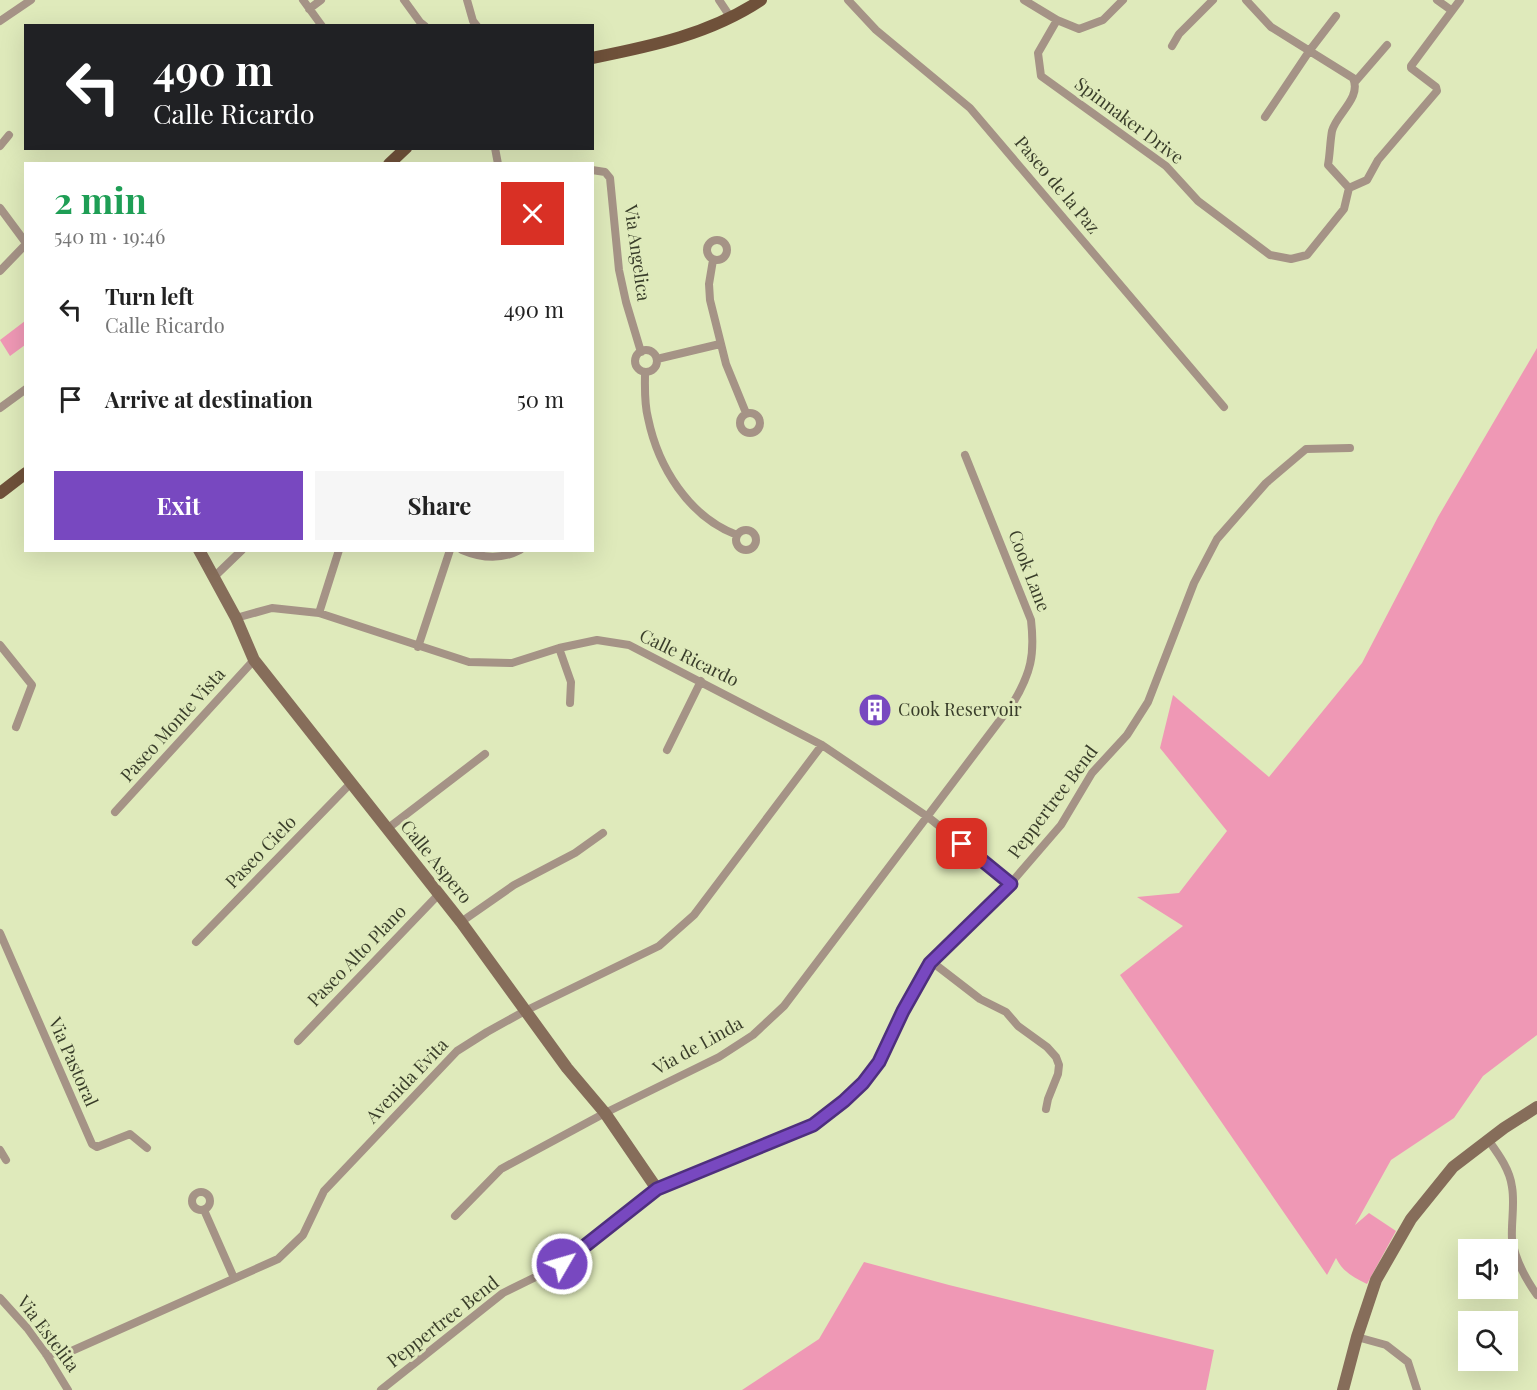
<!DOCTYPE html>
<html lang="en">
<head>
<meta charset="utf-8">
<style>
	:root { --surface:#fff; --page:#f6f6f6; --text:#222; --muted:#767676; --accent:#7848c0 }
	body { margin:0; font-family:"Playfair Display",serif; background:var(--page); color:var(--text); height:100vh; display:flex; flex-direction:column; font-size:22px; white-space:nowrap }
	* { box-sizing:border-box; margin:0 }
	p { font-size:20px; color:var(--muted) }
	.icon { flex:none; width:33px; height:33px; fill:none; stroke:currentColor; stroke-width:2; stroke-linecap:round; stroke-linejoin:round }
	.map { position:relative; flex:1; overflow:hidden }
	.details { position:absolute; left:24px; top:162px; width:570px; height:390px; display:flex; flex-direction:column; background:var(--surface); border-radius:0px; box-shadow:0 6px 24px #0002 }
	.details>* { flex:none }
	.hud { position:absolute; left:24px; top:24px; width:570px; height:126px; border-radius:0px; box-shadow:0 6px 24px #0002; background:#202124; color:#fff; overflow:hidden }
	.fabs { position:absolute; left:1458px; top:1239px; display:grid; gap:12px }
	.fabs a { display:grid; place-items:center; width:60px; height:60px; border-radius:0px; background:var(--surface); box-shadow:0 6px 24px #0002; font-size:30px }
	.pin { position:absolute; display:grid; place-items:center; width:51px; height:51px; color:#fff; margin:-26px; border-radius:12px; box-shadow:0 3px 9px #0006 }
	.me { position:absolute; width:66px; margin:-33px; rotate:52deg; stroke-linejoin:round; filter:drop-shadow(0 0 4px #0008) }
	.turn { display:flex; align-items:center; gap:21px; height:126px; padding:0 30px; font-size:27px }
	.turn .icon { width:78px; height:78px; stroke-width:2.5 }
	.turn b { display:block; font-size:42px; line-height:51px }
	.round { display:grid; place-items:center; flex:none; width:63px; height:63px; border-radius:0px; background:var(--page) }
	.head { display:flex; align-items:center; justify-content:space-between; height:102px; padding:0 30px }
	h1 { font-size:36px; font-weight:700; line-height:45px; color:#1e9e55 }
	.cta { display:flex; gap:12px; margin-top:auto; padding:12px 30px }
	.cta a { flex:1; height:69px; border-radius:0px; background:var(--accent); color:#fff; font-size:24px; font-weight:700; line-height:69px; text-align:center }
	.cta a+a { background:var(--page); color:var(--text) }
	ul { padding:0; list-style:none }
	li { display:flex; align-items:center; gap:18px; height:90px; padding:0 30px }
	li div { flex:1 }
	li b { display:block; font-size:22px }
	li em { font-style:normal }
	.map>svg:first-child { display:block }
	.green { fill:#ef98b5 }
	.lines { fill:none; stroke-linecap:round; stroke-linejoin:round }
	.street { stroke:#a59386; stroke-width:8 }
	.secondary { stroke:#866d5a; stroke-width:12 }
	.primary { stroke:#6f513a; stroke-width:12 }
	.route-casing { stroke:#4e2f7d; stroke-width:15 }
	.route { stroke:#7848c0; stroke-width:10 }
	.labels { text-anchor:middle; stroke-width:6; stroke-linejoin:round; paint-order:stroke }
	.street-label { font-size:18px; fill:#393d2a; stroke:#dfeabb }
	.poi-label { font-size:18px; fill:#393d2a; stroke:#dfeabb; text-anchor:start }
</style>
</head>
<body>
<div class="map">
<svg width="1537" height="1390" viewBox="0 0 1537 1390">
	<rect width="100%" height="100%" fill="#dfeabb"/>
	<path class="green" d="M25,321V345L10,356L0,340Z
		M1537,348V1035L1483,1076L1454,1118L1391,1160L1355,1225L1369,1213L1396,1231L1367,1284C1353,1277 1343,1272 1336,1258L1327,1275L1120,975L1183,926L1137,897L1179,893L1227,831L1160,748L1173,695L1269,777L1362,663L1438,517Z
		M864,1262L949,1285L1214,1350L1206,1390H742L819,1339Z"/>
	<g class="lines">
		<path class="street" d="M303,0L322,26
			M404,0L420,22L425,26
			M467,0L473,21L477,26
			M719,0L731,18
			M848,0L876,30L970,108L1224,407
			M1024,0L1057,20L1079,29L1103,20L1123,0
			M1246,0L1271,27L1353,78C1362,98 1336,114 1332,131C1330,142 1330,154 1328,165L1349,188
			M1437,0L1451,10
			M309,9L321,0
			M1057,20L1038,53L1041,76L1166,166L1198,201L1270,255L1291,259L1307,255L1344,209L1349,188L1367,180L1378,160L1437,91L1436,87L1411,68V66L1460,0
			M0,21L31,0
			M1172,46L1179,34L1213,0
			M1355,82L1387,45
			M1265,117L1310,50L1336,16
			M0,146L9,135
			M495,148L498,164
			M592,170L605,172L610,178L619,270L626,302L641,352
			M0,208L26,243
			M707 250a10 10 0 1 1 20 0a10 10 0 1 1-20 0Z
			M713,260L709,284L710,300L726,364L746,413
			M0,271L26,244
			M635 361a11 11 0 1 1 22 0a11 11 0 1 1-22 0Z
			M657,359L720,344
			M645,372C645,388 644,403 648,418C658,467 689,517 737,535
			M0,408L26,389
			M740 423a10 10 0 1 1 20 0a10 10 0 1 1-20 0Z
			M736 540a10 10 0 1 1 20 0a10 10 0 1 1-20 0Z
			M462,550C481,558 501,560 520,550
			M214,577L242,550
			M319,613L339,550
			M236,618L272,608L319,613L469,662L512,663L559,648L597,640L629,645L822,745L928,817L1011,883
			M0,645L32,685L16,727
			M418,647L450,550
			M559,648L571,682L570,703
			M667,750L701,681
			M115,812L254,660
			M387,829L485,754
			M461,922L514,885L575,853L603,833
			M0,933L92,1144L97,1147L130,1134L147,1148
			M196,942L350,784
			M932,962L980,999L1006,1012L1018,1026L1047,1047L1056,1057L1059,1065L1058,1074L1048,1099L1046,1109
			M298,1041L439,894
			M1489,1141C1499,1155 1510,1170 1512,1187C1515,1204 1511,1222 1512,1239C1515,1260 1525,1278 1537,1295
			M0,1150L6,1160
			M192 1201a9 9 0 1 1 18 0a9 9 0 1 1-18 0Z
			M204,1210L234,1278
			M455,1216L501,1169L605,1113L719,1057L753,1035L784,1006L1013,703C1031,673 1035,655 1031,620L965,455
			M0,1298L27,1328L46,1354L68,1390
			M1357,1337L1386,1345L1408,1362L1417,1390
			M46,1354L67,1353L278,1259L303,1235L324,1191L457,1051L487,1032L525,1011L659,946L694,915L822,745
			M381,1390L503,1293L562,1264L657,1189L813,1125L863,1083L879,1062L903,1011L931,963L1011,883L1061,825L1092,773L1127,735L1148,702L1194,583L1217,539L1266,483L1306,449L1350,448"/>
		<path class="secondary" d="M199,550L236,618L254,660L461,922L567,1068L605,1113L657,1189
			M1343,1390L1357,1337L1376,1280L1411,1219L1453,1167L1504,1128L1537,1107"/>
		<path class="primary" d="M592,58C652,46 710,34 761,0
			M389,164L406,148
			M0,493L26,473"/>
	</g>
	<g class="lines">
		<g class="route-casing">
			<path id="route" d="M562,1264L657,1189L813,1125L844,1101L863,1083L879,1062L903,1011L930,963L1011,884L962,844"/>
		</g>
		<use href="#route" class="route"/>
	</g>
	<defs>
		<g id="building-disc" transform="scale(1.725)"><circle r="9.5" fill="#7848c0" stroke="#dfeabb"/><path d="M-4-6H4V6H1V3H-1V6H-4ZM-2.5-4.3h1.7v1.8h-1.7ZM.8-4.3h1.7v1.8H.8ZM-2.5-1h1.7V.8h-1.7ZM.8-1h1.7V.8H.8Z" fill="#fff"/></g>
	</defs>
	<g fill-rule="evenodd">
		<use href="#building-disc" x="875" y="710"/>
	</g>
	<g class="labels">
		<g class="street-label">
			<text transform="translate(1129 121) rotate(37)" y="6">Spinnaker Drive</text>
			<text transform="translate(1057 185) rotate(50)" y="6">Paseo de la Paz</text>
			<text transform="translate(637 253) rotate(82)" y="6">Via Angelica</text>
			<text transform="translate(1029 571) rotate(69)" y="6">Cook Lane</text>
			<text transform="translate(689 658) rotate(26)" y="6">Calle Ricardo</text>
			<text transform="translate(173 725) rotate(-48)" y="6">Paseo Monte Vista</text>
			<text transform="translate(1053 802) rotate(-53)" y="6">Peppertree Bend</text>
			<text transform="translate(261 852) rotate(-46)" y="6">Paseo Cielo</text>
			<text transform="translate(436 862) rotate(51)" y="6">Calle Aspero</text>
			<text transform="translate(357 956) rotate(-46)" y="6">Paseo Alto Plano</text>
			<text transform="translate(698 1046) rotate(-29)" y="6">Via de Linda</text>
			<text transform="translate(73 1062) rotate(66)" y="6">Via Pastoral</text>
			<text transform="translate(407 1081) rotate(-46)" y="6">Avenida Evita</text>
			<text transform="translate(443 1322) rotate(-38)" y="6">Peppertree Bend</text>
			<text transform="translate(48 1334) rotate(53)" y="6">Via Estelita</text>
		</g>
		<g class="poi-label">
			<text x="898" y="716">Cook Reservoir</text>
		</g>
	</g>
</svg>
<div class="fabs">
<a><svg class="icon" aria-label="sound" viewBox="0 0 24 24"><path d="M4 9h4l5-4v14l-5-4H4zM17 9q2 3 0 6"/></svg></a>
<a><svg class="icon" aria-label="search" viewBox="0 0 24 24"><circle cx="10" cy="10" r="6"/><path d="M15 15l6 6"/></svg></a>
</div>
<div class="pin" style="left:962px;top:844px;background:#d93025"><svg class="icon" aria-label="arrive" viewBox="0 0 24 24"><path d="M6 21V4h12l-3 4 3 4H6"/></svg></div>
<svg class="me" style="left:562px;top:1264px" viewBox="-20 -20 40 40"><circle r="17" fill="#7848c0" stroke="#fff" stroke-width="3"/><path d="M0-11L8 9 0 5-8 9z" fill="#fff"/></svg>
<div class="hud">
<div class="turn"><svg class="icon" aria-label="left" viewBox="0 0 24 24"><path d="M17 20v-9H6M10 6l-5 5 5 5"/></svg><div><b>490 m</b>Calle Ricardo</div></div>
</div>
<section class="details">
<div class="head"><div><h1>2 min</h1><p>540 m · 19:46</p></div><a class="round" style="background:#d93025;color:#fff"><svg class="icon" aria-label="close" viewBox="0 0 24 24"><path d="M6 6l12 12M18 6L6 18"/></svg></a></div>
<ul>
<li><svg class="icon" aria-label="left" viewBox="0 0 24 24"><path d="M17 20v-9H6M10 6l-5 5 5 5"/></svg><div><b>Turn left</b><p>Calle Ricardo</p></div><em>490 m</em></li>
<li><svg class="icon" aria-label="arrive" viewBox="0 0 24 24"><path d="M6 21V4h12l-3 4 3 4H6"/></svg><div><b>Arrive at destination</b></div><em>50 m</em></li>
</ul>
<div class="cta"><a>Exit</a><a>Share</a></div>
</section>
</div>
</body>
</html>
